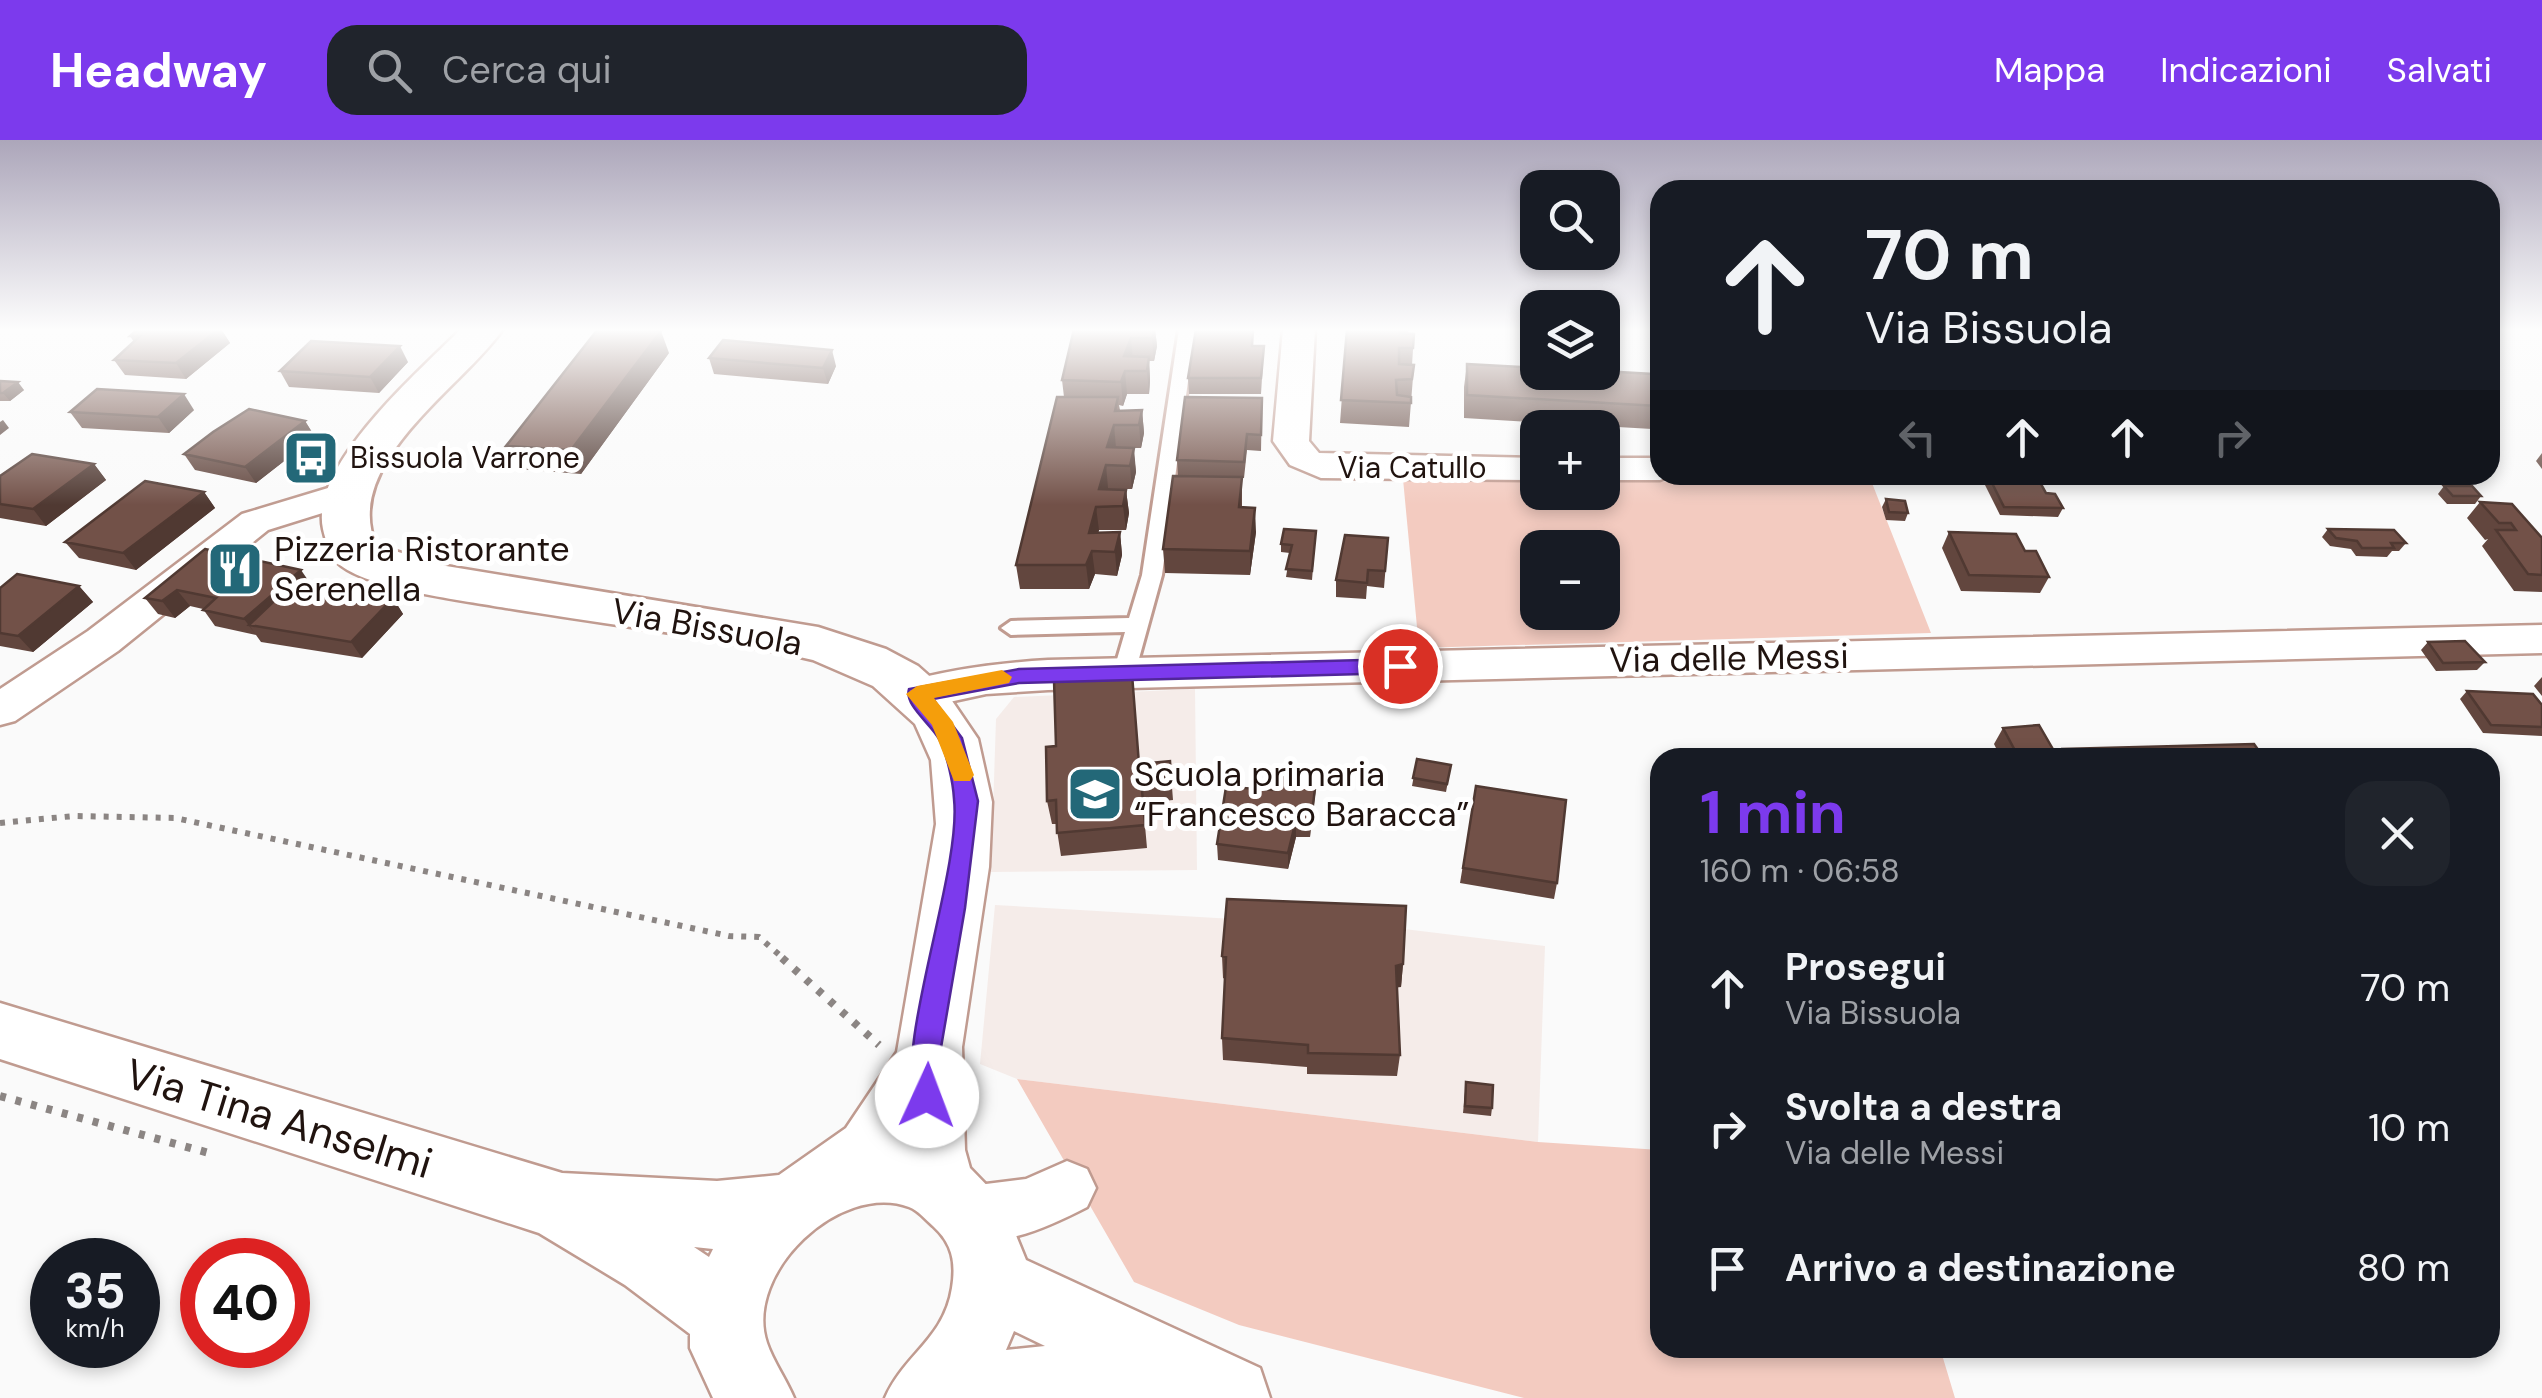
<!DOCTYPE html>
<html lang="it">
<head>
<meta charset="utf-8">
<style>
	:root { --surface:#171b24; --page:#20242c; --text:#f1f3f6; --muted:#9ea1a6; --accent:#7c3aed }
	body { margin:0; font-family:"DM Sans",sans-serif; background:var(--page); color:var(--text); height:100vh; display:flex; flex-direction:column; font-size:38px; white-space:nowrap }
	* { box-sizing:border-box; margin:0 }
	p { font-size:32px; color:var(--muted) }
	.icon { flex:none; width:55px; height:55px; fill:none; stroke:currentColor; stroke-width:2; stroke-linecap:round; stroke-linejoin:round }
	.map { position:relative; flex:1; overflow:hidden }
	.side { position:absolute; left:1650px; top:608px; width:850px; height:610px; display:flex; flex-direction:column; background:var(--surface); border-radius:30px; box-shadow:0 5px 15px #0003 }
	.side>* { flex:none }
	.banner { position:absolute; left:1650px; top:40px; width:850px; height:305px; border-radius:30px; box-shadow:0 5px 15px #0003; background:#171b24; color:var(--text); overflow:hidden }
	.fabs { position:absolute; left:1520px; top:30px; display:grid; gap:20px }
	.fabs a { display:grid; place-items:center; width:100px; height:100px; border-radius:20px; background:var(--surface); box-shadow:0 5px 15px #0003; font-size:50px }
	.speed { position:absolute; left:30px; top:1098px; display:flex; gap:20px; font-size:50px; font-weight:700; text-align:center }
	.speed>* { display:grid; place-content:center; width:130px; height:130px; border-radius:50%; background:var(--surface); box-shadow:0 5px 15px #0003; line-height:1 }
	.speed small { font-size:25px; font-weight:400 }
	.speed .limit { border:15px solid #d22; background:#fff; color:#111 }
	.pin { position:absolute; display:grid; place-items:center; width:85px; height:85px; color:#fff; margin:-42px; border:5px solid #fff; border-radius:50%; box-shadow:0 2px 10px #0007 }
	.me { position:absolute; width:110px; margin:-55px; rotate:2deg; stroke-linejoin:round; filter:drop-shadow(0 0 8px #0008) }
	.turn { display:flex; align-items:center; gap:35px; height:210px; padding:0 50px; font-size:45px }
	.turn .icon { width:130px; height:130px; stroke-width:2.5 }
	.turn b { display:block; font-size:70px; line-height:85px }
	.lanes { display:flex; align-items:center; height:95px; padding:0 50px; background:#0003; justify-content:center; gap:50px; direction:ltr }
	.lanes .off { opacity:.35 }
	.round { display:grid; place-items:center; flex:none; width:105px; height:105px; border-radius:30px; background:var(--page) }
	.summary { display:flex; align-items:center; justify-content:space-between; height:170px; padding:0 50px }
	h1 { font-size:60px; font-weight:700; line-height:75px; color:var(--accent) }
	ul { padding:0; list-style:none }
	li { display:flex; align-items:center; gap:30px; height:140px; padding:0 50px }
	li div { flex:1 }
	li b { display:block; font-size:38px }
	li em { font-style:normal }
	header { display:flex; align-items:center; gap:60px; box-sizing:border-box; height:140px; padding:0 50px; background:var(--accent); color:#fff }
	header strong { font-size:48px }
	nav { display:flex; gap:55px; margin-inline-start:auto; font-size:35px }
	.search { width:700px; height:90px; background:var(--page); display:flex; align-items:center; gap:25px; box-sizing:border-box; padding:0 35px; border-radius:30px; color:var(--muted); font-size:38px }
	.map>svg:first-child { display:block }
	.built { fill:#f5ece9 }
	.green { fill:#f3cbc0; fill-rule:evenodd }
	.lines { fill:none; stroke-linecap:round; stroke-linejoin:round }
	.lane-casing { stroke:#c09b90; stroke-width:6 }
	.street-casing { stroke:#c09b90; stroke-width:5 }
	.secondary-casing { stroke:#c09b90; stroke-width:5 }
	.path-far1 { stroke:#8b8583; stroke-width:6; stroke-dasharray:5 8; stroke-linecap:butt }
	.path { stroke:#8b8583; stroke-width:8; stroke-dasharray:6 10; stroke-linecap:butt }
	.lane { fill:#fff; fill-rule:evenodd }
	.street { fill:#fff; fill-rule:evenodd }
	.secondary { fill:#fff; fill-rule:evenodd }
	.wall { fill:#62463e }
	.shaded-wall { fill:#503932 }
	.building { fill:#725148; stroke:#503932; stroke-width:2.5 }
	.route { fill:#7c3aed; stroke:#51269a; stroke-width:2.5 }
	.slow { fill:#f59e0b }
	.labels { text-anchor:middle; stroke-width:10; stroke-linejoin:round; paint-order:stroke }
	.far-poi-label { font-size:30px; fill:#20130f; stroke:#fff; text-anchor:start }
	.far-street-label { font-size:30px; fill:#20130f; stroke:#fff }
	.poi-label { font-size:35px; fill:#20130f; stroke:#fff; text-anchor:start }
	.street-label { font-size:35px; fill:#20130f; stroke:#fff }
	.near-street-label { font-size:42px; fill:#20130f; stroke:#fff }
</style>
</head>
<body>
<header>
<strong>Headway</strong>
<div class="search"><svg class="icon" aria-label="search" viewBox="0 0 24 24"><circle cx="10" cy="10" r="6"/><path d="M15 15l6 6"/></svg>Cerca qui</div>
<nav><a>Mappa</a><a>Indicazioni</a><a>Salvati</a></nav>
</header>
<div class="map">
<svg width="2542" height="1258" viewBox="0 0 2542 1258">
	<rect width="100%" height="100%" fill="#fafafa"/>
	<path class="built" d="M1195,549L1197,730L991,732L996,579L1014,557Z
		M995,765L1404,789L1545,806L1538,1002L1017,939L980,924Z"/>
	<path class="green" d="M1403,339L1537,340L1538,352H1602L1603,341L1872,343L1931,493L1419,508ZM1538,408H1602V472H1538Z
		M1017,939L1538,1002L1660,1010V1208H1940L1955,1258H1524L1239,1185L1134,1142Z"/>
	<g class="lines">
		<g class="lane-casing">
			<path id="lane" d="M1179,189H1195L1162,435L1135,533L1124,540L1113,533L1125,492L1011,495L1001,488L1011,481L1129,478L1142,435Z"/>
		</g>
		<g class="street-casing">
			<path id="street" d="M1283,189H1315L1309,301L1319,313L1538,318V340L1321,338L1290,325L1273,301Z
				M1602,318H1660V335H1674L1660,340H1602Z
				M348,342L361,345L366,353L361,361L268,390L118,511L15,581L0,585V549L88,491L242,374Z
				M2542,485V513L1048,550L986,554L917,569L902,565L896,554L902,543C950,529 998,523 1048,520Z
				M1067,1021L1087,1029L1096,1048L1087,1067C1046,1088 996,1112 950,1094L941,1074L950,1054L970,1046L1026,1039Z"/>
		</g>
		<g class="secondary-casing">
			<path id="secondary" d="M461,189H503C463,247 341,323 376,405L440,425L818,487L886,509L918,526L944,549L978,599L992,662L989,727L962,907L965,1010L970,1028L1002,1061L1026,1120L1260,1228L1270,1258H885C904,1214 944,1199 952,1148C956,1123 953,1104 933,1086C926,1080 918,1070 909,1067C841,1041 743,1133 767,1203C773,1221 786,1239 794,1258H713L690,1208V1194L625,1145L539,1093L0,919V863L562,1033L717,1041L779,1035L846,988L897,912L936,684L931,620L915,584L873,546L813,520C712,496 608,485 506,468C468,461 365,449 338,423C331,416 325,399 323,389C309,325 421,230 461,189ZM694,1107L713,1109L709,1117ZM1014,1191L1045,1206L1006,1210Z"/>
		</g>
		<path class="path-far1" d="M0,683L74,676L175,678L729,796L759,797L785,820"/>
		<path class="path" d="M782,818L879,905
			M0,956L209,1013"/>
		<use href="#lane" class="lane"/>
		<use href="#street" class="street"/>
		<use href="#secondary" class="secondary"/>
	</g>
	<path class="wall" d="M138,189H221L230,203L186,239L125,235L114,220L134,202L130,196Z
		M1074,189H1155L1157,206L1154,221H1149L1150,240L1149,254H1127L1123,266L1119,265L1120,270H1142L1144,293L1141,308H1133L1136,332L1132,349H1108L1126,350L1129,373L1126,390H1099L1098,392H1120L1122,415L1117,436L1095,434L1089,449H1020L1016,425L1064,257L1062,240Z
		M1347,189H1409L1408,193L1414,194L1412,225H1414L1409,287L1340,283Z
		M1253,206H1264L1261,254H1189L1188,238Z
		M669,213L581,334L517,329L506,306Z
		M709,218L836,226L828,244L714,234Z
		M408,222L379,253L289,247L280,231Z
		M1467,224L1658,266L1652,289L1464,278V247Z
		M0,241L24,250L10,261H0Z
		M1262,258L1261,311L1247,310L1244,338H1242V368L1256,392L1250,435L1165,433L1163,409L1178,336L1177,320Z
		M194,270L169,293L82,288L70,272Z
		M305,281L315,297L256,343L195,330L184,314Z
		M2542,313V329L2536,321Z
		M94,324L106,340L46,386L0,378V336Z
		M1980,335H2036L2046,353L2063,368L2058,377L2000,375Z
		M2444,346L2481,356L2475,364H2447L2438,354Z
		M204,352L215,368L136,430L79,418L65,402Z
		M1886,359L1908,373L1905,381L1886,380L1882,367Z
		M2480,362L2542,398V452L2514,451L2482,406L2488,399L2485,400L2467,378Z
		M2328,389L2406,403L2399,411H2392L2387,417L2356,416L2351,409L2330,406L2322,397Z
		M1316,391L1312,440L1286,437L1290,413L1281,412V404Z
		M1949,392L2025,411L2049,437L2040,453L1961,451L1942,408Z
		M1388,398L1384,448L1367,446L1366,459L1336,457V440Z
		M205,409L311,445L393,458L403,474L362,518L261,502L256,495L215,486L203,469L190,466L175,478L158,474L145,458Z
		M79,446L93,462L33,512L0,506V448Z
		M2428,502L2485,522L2477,530L2436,531L2421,510Z
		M2542,537V556L2534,546Z
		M2467,551L2542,565V596L2483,593L2460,559Z
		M2003,588L2058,617L2063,609L2264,618H2001L1994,604Z
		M1417,619L1451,625L1446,652L1412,646Z
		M1170,621L1173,660L1143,663L1147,708L1061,716L1056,684H1052L1047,661L1140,624Z
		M1317,632L1310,697H1296L1288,729L1218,720L1217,704L1276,650Z
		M1476,646L1557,743L1554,759L1460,743Z
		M1222,816L1403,824L1401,847H1397L1400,915L1397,936L1307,934V927L1223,920L1222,898L1225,839L1223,838Z
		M1466,942L1492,968L1491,976L1463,973Z"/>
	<path class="shaded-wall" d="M219,189H221L230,203L186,239L176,223Z
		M1154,189H1155L1157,206L1154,221L1152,198Z
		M661,191L669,213L581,334L571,310Z
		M1131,198L1133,221L1124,216Z
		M400,206L408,222L379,253L370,237Z
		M832,210L836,226L828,244L823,228Z
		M1149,217L1150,240L1149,254L1147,231Z
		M1125,231L1127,254L1123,266L1121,242Z
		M18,242L24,250L10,261L3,253Z
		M184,254L194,270L169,293L158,277Z
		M1142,270L1144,293L1141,308L1139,285Z
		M3,280L9,288L0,295V282Z
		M305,281L315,297L256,343L245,327Z
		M1114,285L1116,308L1107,307Z
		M1134,308L1136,332L1132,349L1130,326Z
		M94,324L106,340L46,386L33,369Z
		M1106,325L1108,348L1103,367L1099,349Z
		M1126,350L1129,373L1126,390L1123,366Z
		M204,352L215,368L136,430L123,413Z
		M1096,367L1099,390L1094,411H1092L1095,434L1089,449L1086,425L1089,393Z
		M1255,368L1256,392L1250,435V411Z
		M1120,392L1122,415L1117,436L1115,412Z
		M301,430L312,446L249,485L256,495L244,479Z
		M79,446L93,462L33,512L18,496Z
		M177,450L190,466L175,478L162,461Z
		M393,458L403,474L362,518L351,502Z
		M1317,632L1316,648L1310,697L1311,681Z
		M1296,680V697L1288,729V713Z
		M1403,824L1401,847L1393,848L1396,826Z"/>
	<path class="building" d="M138,189H219L176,223L114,220L140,196H130Z
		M598,189H641L661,191L571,310L506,306Z
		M1074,189H1154L1152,198H1131L1124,216L1149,217L1147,231H1125L1121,242L1062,240Z
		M1196,189H1253L1252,206H1264L1261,238H1188Z
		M1347,189H1400V193L1414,194L1413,208H1399V224L1414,225L1412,239L1396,240L1397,255L1411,257V263L1341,260Z
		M723,200L832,210L823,228L709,218Z
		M311,201L400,206L370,237L280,231Z
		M1467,224L1538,228V232L1602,231L1653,234L1658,266L1467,255Z
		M0,241L18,242L3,253H0Z
		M97,249L184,254L158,277L70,272Z
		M1057,257H1118L1115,271L1142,270L1139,285H1114L1107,307L1134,308L1130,326L1106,325L1099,349L1126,350L1123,366L1096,367L1089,393L1120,392L1115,412L1092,411L1086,425H1016Z
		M1185,257L1262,258L1261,295L1247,294L1244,322L1177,320Z
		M249,269L305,281L245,327L184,314L213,292Z
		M32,314L94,324L33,369L0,364V336Z
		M1988,335H2036L2046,353L2055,354L2063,368L2004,367Z
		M1173,336L1242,337L1239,367L1255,368L1250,411L1163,409Z
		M145,341L204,352L123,413L65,402Z
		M2444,346H2472L2481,356H2453Z
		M1886,359L1905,361L1908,373L1889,372Z
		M2480,362L2512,364L2542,398V435L2528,434L2496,390H2516L2511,383H2499Z
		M1284,389L1316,391L1312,431L1286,429L1292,405L1281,404Z
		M2328,389L2394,390L2406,403H2391L2394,408H2362L2357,401L2336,398Z
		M1949,392L2016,394L2025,411H2036L2049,437L1969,435Z
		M1345,395L1388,398L1385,431L1368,430L1367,443L1336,440Z
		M205,409L301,430L244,479L203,470L216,458L177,450L162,461L145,458Z
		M17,434L79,446L18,496L0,493V448Z
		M293,443L393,458L351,502L249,485Z
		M2465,501L2485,522L2443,523L2428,502Z
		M1132,534L1139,624L1170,621L1171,636L1141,639L1145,685L1057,693L1056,660L1047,661L1046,607L1056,606L1054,540Z
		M2467,551L2533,554L2542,565V587L2491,585Z
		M2039,585L2058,618H2019L2003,588Z
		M2254,604L2264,618H2068L2063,609Z
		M1965,612L1968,618H1919L1918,616Z
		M1417,619L1451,625L1447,644L1413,638Z
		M1281,626L1317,632L1311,681L1296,680L1288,713L1217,704L1226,647L1276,650Z
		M1476,646L1566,660L1557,743L1463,728Z
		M1227,759L1406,766L1403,824L1396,826L1400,915L1308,913V905L1222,898L1226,817L1222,816Z
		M1466,942L1493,945L1492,968L1465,966Z"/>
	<linearGradient id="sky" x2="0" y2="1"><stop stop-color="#aca6ba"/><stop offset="0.52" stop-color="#fdfdfd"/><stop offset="1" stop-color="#fdfdfd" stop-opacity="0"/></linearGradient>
	<rect width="2542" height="365" fill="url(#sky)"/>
	<path class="route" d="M1400,519L1411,526L1400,533L1019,543L933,559L962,598L978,661L965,768L938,925L941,956L936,965L927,968L917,965C892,910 962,732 954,659C953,642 947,614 939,599C931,584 904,565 909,549L1019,529Z"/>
	<path class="slow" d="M1002,530L1012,537L1009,543L934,558L953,582L974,635L970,641H954L932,585L906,554L917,546Z"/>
	<defs>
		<g id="bus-square" transform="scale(2.875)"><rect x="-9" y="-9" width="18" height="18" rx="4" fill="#236878" stroke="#fff"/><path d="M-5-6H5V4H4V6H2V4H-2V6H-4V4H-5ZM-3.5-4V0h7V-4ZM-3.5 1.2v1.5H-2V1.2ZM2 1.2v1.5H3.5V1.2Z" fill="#fff"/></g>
		<g id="restaurant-square" transform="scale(2.875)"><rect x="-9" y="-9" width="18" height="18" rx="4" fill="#236878" stroke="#fff"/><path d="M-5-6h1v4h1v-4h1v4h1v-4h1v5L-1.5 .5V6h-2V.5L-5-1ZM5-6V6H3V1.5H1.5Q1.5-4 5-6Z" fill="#fff"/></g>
		<g id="school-square" transform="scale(2.875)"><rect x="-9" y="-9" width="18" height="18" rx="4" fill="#236878" stroke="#fff"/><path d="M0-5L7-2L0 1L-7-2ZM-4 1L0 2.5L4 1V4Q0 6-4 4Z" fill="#fff"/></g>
	</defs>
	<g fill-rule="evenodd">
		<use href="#bus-square" x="311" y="318"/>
		<use href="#restaurant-square" x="235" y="429"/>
		<use href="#school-square" x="1095" y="654"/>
	</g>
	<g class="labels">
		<g class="far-poi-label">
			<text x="350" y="328">Bissuola Varrone</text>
		</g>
		<g class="far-street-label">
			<text x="1412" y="338">Via Catullo</text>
		</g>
		<g class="poi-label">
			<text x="274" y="421">Pizzeria Ristorante<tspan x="274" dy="40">Serenella</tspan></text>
			<text x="1134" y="646">Scuola primaria<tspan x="1134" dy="40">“Francesco Baracca”</tspan></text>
		</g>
		<g class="street-label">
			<text transform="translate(707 487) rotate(10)" y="12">Via Bissuola</text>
			<text transform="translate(1729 518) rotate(-1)" y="12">Via delle Messi</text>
		</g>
		<g class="near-street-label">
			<text transform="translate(279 978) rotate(17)" y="15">Via Tina Anselmi</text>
		</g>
	</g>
</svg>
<div class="fabs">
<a><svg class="icon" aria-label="search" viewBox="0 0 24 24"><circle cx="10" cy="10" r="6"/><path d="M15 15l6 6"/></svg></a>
<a><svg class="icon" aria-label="layers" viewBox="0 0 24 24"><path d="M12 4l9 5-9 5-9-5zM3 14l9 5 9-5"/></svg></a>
<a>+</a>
<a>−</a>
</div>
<div class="speed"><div>35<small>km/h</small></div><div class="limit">40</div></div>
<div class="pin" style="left:1400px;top:526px;background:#d93025"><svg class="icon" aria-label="arrive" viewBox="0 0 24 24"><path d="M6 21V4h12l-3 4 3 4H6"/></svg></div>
<svg class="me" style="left:927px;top:956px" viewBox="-20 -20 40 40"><circle r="19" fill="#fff"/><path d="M0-13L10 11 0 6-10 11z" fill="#7c3aed"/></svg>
<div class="banner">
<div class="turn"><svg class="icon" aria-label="ahead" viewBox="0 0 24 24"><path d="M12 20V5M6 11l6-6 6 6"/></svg><div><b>70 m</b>Via Bissuola</div></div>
<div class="lanes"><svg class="icon off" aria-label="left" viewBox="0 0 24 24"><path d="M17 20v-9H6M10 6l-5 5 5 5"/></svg><svg class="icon" aria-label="ahead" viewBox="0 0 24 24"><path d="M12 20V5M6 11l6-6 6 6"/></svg><svg class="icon" aria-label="ahead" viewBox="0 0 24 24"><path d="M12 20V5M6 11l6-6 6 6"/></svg><svg class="icon off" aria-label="right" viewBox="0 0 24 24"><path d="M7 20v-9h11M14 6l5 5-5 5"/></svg></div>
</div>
<section class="side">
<div class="summary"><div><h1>1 min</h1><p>160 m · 06:58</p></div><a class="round"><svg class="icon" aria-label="close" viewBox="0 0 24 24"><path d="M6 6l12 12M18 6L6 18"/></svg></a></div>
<ul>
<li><svg class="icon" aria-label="ahead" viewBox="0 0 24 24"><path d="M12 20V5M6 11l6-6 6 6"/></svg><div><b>Prosegui</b><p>Via Bissuola</p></div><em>70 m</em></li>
<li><svg class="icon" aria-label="right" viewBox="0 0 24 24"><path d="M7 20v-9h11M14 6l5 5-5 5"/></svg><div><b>Svolta a destra</b><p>Via delle Messi</p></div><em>10 m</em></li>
<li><svg class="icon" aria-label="arrive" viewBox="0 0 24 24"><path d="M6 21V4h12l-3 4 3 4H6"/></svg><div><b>Arrivo a destinazione</b></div><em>80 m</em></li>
</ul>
</section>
</div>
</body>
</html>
